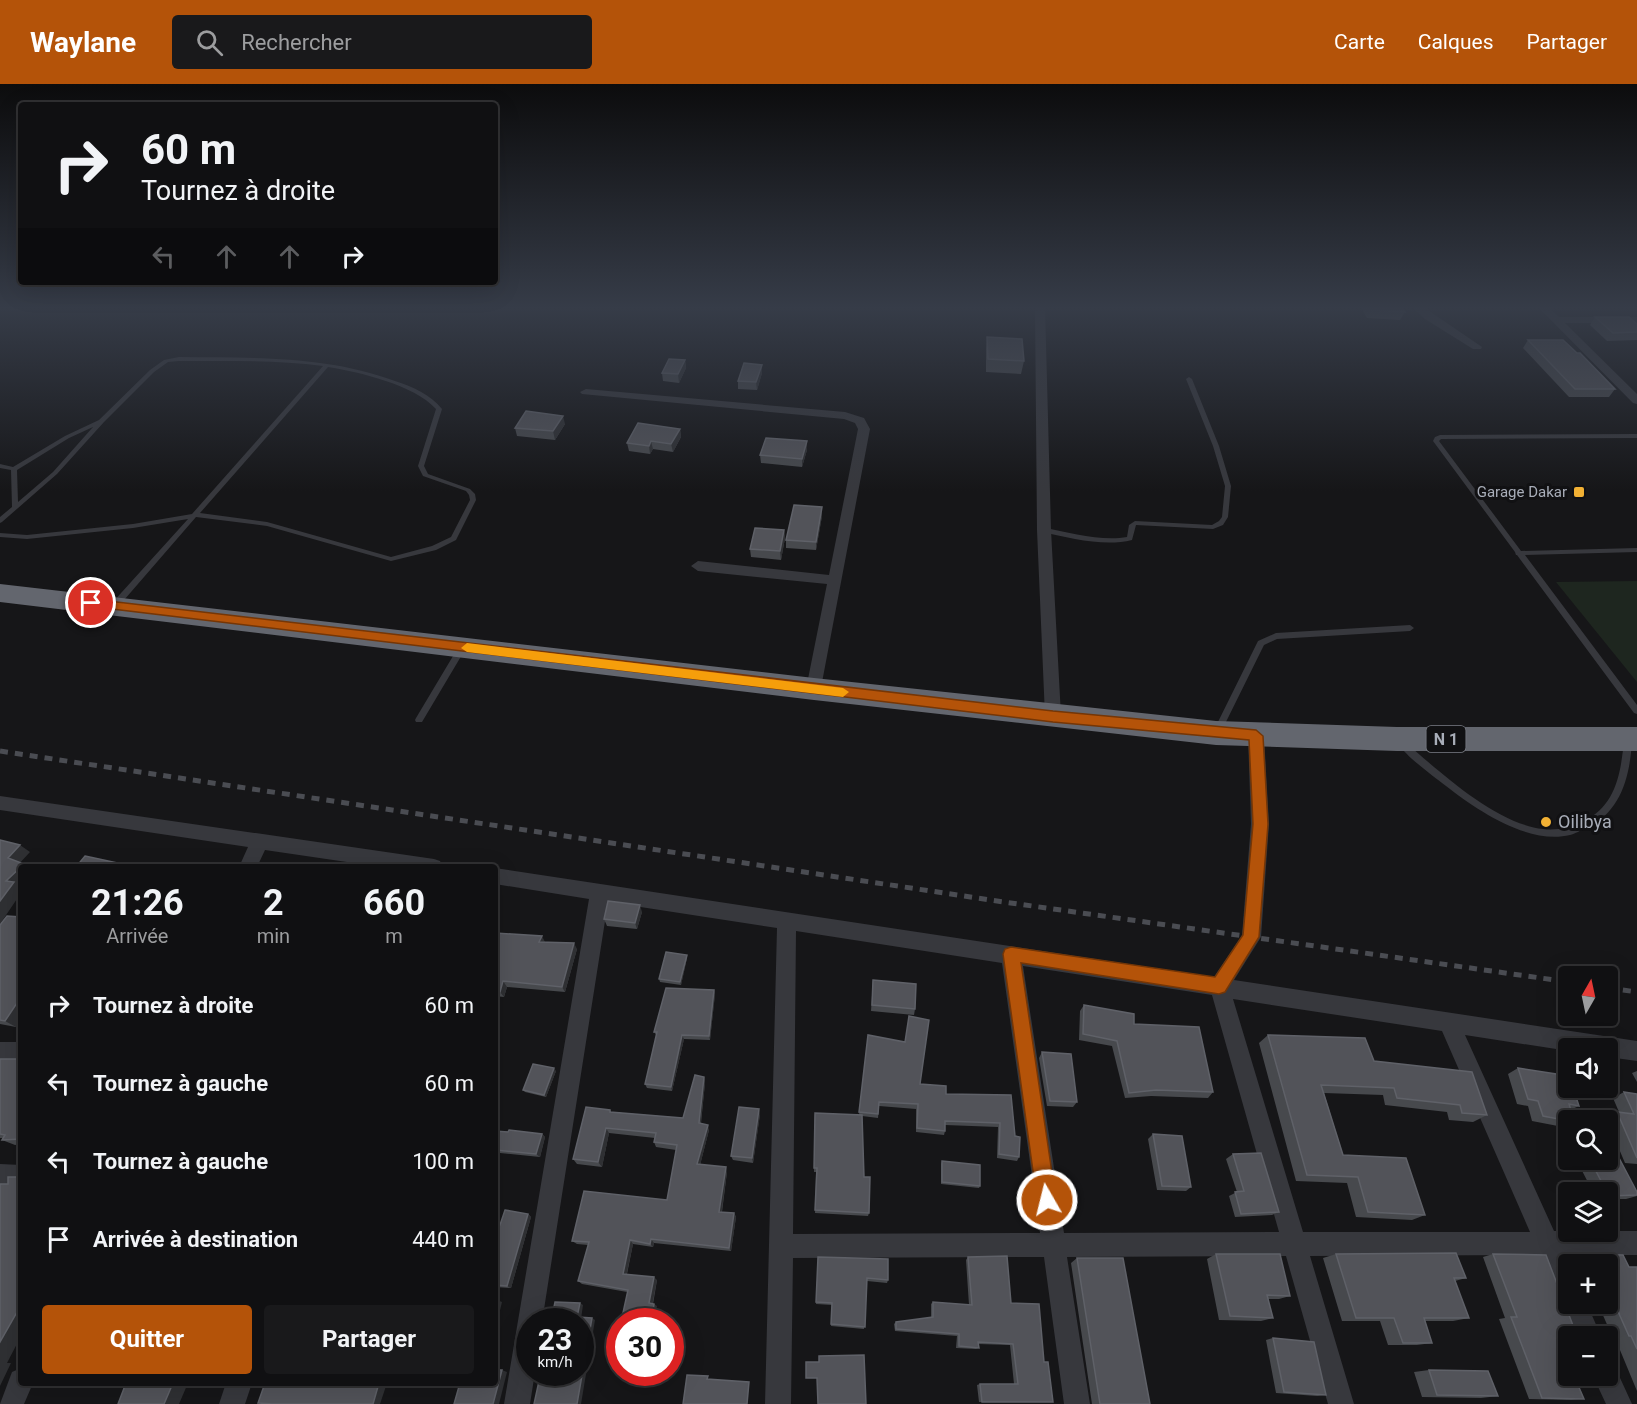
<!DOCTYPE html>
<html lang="fr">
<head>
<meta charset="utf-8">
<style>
	:root { --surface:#101012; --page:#19191b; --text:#f1f3f6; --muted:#9c9d9f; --line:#303032; --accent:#b45309 }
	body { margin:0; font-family:Roboto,sans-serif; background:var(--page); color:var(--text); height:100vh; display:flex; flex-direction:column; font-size:22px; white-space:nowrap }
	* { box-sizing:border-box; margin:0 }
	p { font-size:20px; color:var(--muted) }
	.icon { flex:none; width:33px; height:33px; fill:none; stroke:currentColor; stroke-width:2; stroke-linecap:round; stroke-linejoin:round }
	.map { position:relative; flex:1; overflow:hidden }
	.panel { position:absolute; left:18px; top:780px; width:480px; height:522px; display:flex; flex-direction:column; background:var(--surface); border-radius:6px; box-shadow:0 6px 24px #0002,0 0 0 2px var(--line) }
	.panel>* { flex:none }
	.banner { position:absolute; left:18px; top:18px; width:480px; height:183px; border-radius:6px; box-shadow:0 6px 24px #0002,0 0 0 2px var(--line); background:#101012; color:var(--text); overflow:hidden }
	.needle { width:39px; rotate:9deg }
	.buttons { position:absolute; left:1558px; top:882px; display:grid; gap:12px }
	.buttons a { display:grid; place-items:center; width:60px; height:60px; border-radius:6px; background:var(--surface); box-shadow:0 6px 24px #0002,0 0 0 2px var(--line); font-size:30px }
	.speed { position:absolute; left:516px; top:1224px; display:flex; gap:12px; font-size:30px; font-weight:700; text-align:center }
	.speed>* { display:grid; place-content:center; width:78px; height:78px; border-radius:50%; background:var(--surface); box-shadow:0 6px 24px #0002,0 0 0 2px var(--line); line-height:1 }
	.speed small { font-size:15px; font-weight:400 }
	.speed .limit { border:9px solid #d22; background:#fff; color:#111 }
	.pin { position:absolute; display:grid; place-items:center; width:51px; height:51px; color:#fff; margin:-26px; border:3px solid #fff; border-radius:50%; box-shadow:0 2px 6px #0007 }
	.me { position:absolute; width:66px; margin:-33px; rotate:352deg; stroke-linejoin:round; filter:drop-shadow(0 0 4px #0008) }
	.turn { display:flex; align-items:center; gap:21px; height:126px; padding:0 24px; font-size:27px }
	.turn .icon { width:78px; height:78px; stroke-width:2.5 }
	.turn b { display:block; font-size:42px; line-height:51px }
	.lanes { display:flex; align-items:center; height:57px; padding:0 24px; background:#0003; justify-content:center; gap:30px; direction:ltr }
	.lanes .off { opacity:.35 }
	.eta { display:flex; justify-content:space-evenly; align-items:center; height:102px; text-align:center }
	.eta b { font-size:36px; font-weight:700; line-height:42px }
	.primary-button { display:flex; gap:12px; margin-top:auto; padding:12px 24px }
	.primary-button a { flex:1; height:69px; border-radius:6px; background:var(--accent); color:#fff; font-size:24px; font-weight:700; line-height:69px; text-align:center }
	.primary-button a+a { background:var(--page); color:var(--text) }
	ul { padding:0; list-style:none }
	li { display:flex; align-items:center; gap:18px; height:78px; padding:0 24px }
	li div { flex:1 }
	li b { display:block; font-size:22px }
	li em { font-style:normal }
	header { display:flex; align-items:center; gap:36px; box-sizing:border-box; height:84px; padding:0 30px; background:var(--accent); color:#fff }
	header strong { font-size:28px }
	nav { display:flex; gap:33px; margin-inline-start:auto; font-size:21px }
	.search { width:420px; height:54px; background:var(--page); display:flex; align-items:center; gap:15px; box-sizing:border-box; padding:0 21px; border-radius:6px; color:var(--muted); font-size:22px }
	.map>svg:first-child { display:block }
	.green { fill:#1e261f }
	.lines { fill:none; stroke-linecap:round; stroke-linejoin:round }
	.lane { fill:#37383d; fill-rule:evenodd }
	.street { fill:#37383d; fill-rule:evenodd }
	.highway { fill:#63666e; fill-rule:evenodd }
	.rail { stroke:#4a4c52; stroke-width:5; stroke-dasharray:8 7; stroke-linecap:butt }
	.wall { fill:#47494d }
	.shaded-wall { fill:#2f3033 }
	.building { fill:#525359; stroke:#5f6168; stroke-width:1.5 }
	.route { fill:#b45309; stroke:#753606; stroke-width:1.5 }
	.slow { fill:#f59e0b }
	.poi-dot { fill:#f2b134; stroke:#111113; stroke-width:2 }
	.labels { text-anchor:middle; stroke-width:6; stroke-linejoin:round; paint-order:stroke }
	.far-poi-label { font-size:15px; fill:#a8adb8; stroke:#111113; text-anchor:end }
	.shield { fill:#111113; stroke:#7b7e86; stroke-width:1.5 }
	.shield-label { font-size:16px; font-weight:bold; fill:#a8adb8 }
	.poi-label { font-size:18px; fill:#a8adb8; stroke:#111113; text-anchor:start }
</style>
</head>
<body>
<header>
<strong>Waylane</strong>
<div class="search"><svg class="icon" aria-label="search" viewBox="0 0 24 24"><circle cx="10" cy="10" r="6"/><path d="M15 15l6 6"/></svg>Rechercher</div>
<nav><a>Carte</a><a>Calques</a><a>Partager</a></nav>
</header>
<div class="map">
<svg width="1637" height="1320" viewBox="0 0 1637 1320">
	<rect width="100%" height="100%" fill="#161618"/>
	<path class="green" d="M1637,497V598L1556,498Z"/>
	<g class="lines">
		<path class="lane" d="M179,273C252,274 325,271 395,297C413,303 430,310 442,325L424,382L428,390L470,405L475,410L476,416L456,456L436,466L391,477L267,442L196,433L118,523L115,524L111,521L112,519L188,435L133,444L27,455L0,453V449L27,451L133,440L192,430L323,282C275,276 227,277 179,277L168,278L154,288L104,338L57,390L2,438L0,439V433L12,423L11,386L0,384V380L13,383L65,352L99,336L150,286L164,276ZM328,283C359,288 415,301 436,325L418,382L423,392L466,407L469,411L470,416L451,453L432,462L391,473L267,438L200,429ZM93,343L53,388L18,418L17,386L69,354Z
			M1189,293L1192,295L1219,362L1231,402L1228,433L1223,441L1213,445L1136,441L1132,456C1104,463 1070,454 1042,448V444H1044C1069,448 1102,458 1127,453L1129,441L1135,437L1212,441L1219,437L1222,433L1225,402L1213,362L1186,295Z
			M1637,350V354L1441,355L1439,357L1521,467L1637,464V468L1525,471L1637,621V630L1634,629L1517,471H1516L1515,468L1433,357L1435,353L1440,351Z
			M1410,541L1414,544L1410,547L1277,555L1264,561L1221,648H1215L1214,646L1258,557L1276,549Z
			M462,561L466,564L422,638H416L415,636L416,634L459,562Z
			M1628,653L1631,654L1632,656C1630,691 1622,728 1586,744C1581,746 1575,750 1570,751C1528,761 1477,726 1446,702C1432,691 1408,674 1398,660L1399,658H1405C1440,688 1496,740 1543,745C1557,747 1570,743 1583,737C1616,723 1621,688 1624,656L1625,654Z"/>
		<path class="street" d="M1035,222H1045L1051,446L1061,632L1059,636L1053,638L1047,636L1045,632L1037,446Z
			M1411,222H1422L1482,263L1481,265H1473L1425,235Z
			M1537,222H1548L1559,233H1637V239H1565L1637,310V320L1633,319Z
			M586,305L845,328L864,334L870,345L820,609H808L806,605L827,500L698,487L691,482L698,477L829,491L858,345L855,339L844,335L582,310L580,308Z
			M1256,646L1262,647L1264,652L1269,740L1261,853L1234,896L1637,957V977L1608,973V964H1569V967L1465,951L1554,1147H1637V1171H1565L1569,1180V1220H1587L1601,1252H1576L1540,1171L1310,1172L1354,1320H1328L1286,1172L1067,1173L1090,1320H1064L1044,1173L793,1174L791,1320H765L777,844L608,818L542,1238H530V1288H535L530,1320H504L589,815L495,800V784L1214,893L1242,851L1251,740L1248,652L1250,647ZM796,847L1002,879L1040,1149L793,1150ZM1023,882L1212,911L1279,1148L1064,1149ZM1233,915L1442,947L1530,1148H1303Z
			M0,712L434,775L440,777L443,783H381L265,766L257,783H239L248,763L0,726Z
			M0,958H21V978H0Z
			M0,1080L21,1081V1103L0,1102Z
			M1608,1280L1615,1283L1632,1320H1606L1593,1292H1608Z
			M21,1284V1299H33L24,1320H0L12,1288Z
			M226,1299H252L245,1320H219Z"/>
		<path class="highway" d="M0,500L814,594L1216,637L1397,643H1637V667H1397L1216,661L814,616L0,518Z"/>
		<path class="rail" d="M0,667L997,817L1569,898
			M1608,904L1637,908"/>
	</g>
	<path class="wall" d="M1360,222H1400L1405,228L1400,236L1367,234Z
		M1595,233L1637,240V256L1607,257L1590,241Z
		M987,253L1024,277L1021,290L986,288V265Z
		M1528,256L1615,305L1609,313H1569L1523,264Z
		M685,276L686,284L679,299L663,297L662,289Z
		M762,289L757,306L738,305V297Z
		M565,340L555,356L517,352L515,344Z
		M680,345L681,353L673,368L653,365L650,370L629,367L627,359Z
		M807,366L802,383L761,379L760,371Z
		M822,432L816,466L786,464V456Z
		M784,446L785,454L781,476L751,473L750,465Z
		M642,828L637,845L607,842L604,835Z
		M0,841L16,943L0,940Z
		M495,849L545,858V859L577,865L565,908L507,903L504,913L495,912Z
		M687,874L681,901L660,898L659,895Z
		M873,896L915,925L914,931L871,927Z
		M714,906L715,910L710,956L684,955L672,1007L647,1004L645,1000L657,952L654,948Z
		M1084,921L1134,940L1213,1008L1208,1014L1151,1012L1125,1014L1112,962L1079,956L1080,927Z
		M868,951L920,1000L946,1010L1011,1011L1015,1052L1019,1073L1017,1077L997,1074L998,1043L945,1041V1047L944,1051L916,1048V1025L879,1022L878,1034L862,1032L864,1093L869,1129L868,1132L815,1129L816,1088H814L815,1029L859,1031Z
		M1268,951L1374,977L1487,1031L1473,1038L1449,1036L1447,1028L1385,1021L1383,1011L1324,1009L1343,1071L1425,1131L1412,1136L1356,1133L1347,1099L1296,1097L1259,959Z
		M1042,968L1077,1018L1073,1023L1047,1022L1039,974Z
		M0,975H21V1060L15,1061L2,1056L3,1054H0Z
		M1518,984L1579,1022L1570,1026L1569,1040L1563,1043L1532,1037L1528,1022L1517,1020L1508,990Z
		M556,987L546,1013L525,1008L523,1006Z
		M1637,987V998L1632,989Z
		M704,993L705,999L701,1039L709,1046L700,1081L727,1088L722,1128L734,1129L736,1133L731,1167L654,1159L653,1163L633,1160L627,1190L657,1196L653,1220L657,1222L627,1208L582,1200L578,1197L588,1161L577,1160L572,1157L667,1116L676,1066L656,1063L654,1058L655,1054L609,1049L602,1083L577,1080L573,1075L610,1026L611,1028L683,1034Z
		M1624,1008L1637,1010V1080L1625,1079L1608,1039V1036H1607L1605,1033L1617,1028H1619L1613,1014Z
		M760,1030L753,1079L733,1076L731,1072Z
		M495,1047L542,1050L545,1053L540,1073L500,1069L497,1080H495Z
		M1153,1050L1191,1103L1186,1107L1157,1106L1148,1055Z
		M1233,1070L1279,1128L1272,1131L1235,1133L1229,1112L1237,1108L1226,1075Z
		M1586,1076H1608L1637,1112L1626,1115H1608V1108H1593L1578,1079Z
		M942,1077L980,1102L979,1104L941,1100V1080Z
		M528,1130L531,1133L511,1204L495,1203V1140L500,1141Z
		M1216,1170L1290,1212L1279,1215H1268L1273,1234L1261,1237L1219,1236L1207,1175Z
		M1336,1170L1466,1194L1455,1197L1469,1234L1453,1237H1425L1432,1259L1417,1261H1388L1380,1237H1342L1323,1174Z
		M1493,1170L1577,1252L1559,1253L1584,1315L1571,1316L1529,1315L1499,1235L1505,1234L1483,1173Z
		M1592,1170L1629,1183H1637V1307L1615,1254H1613L1598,1220H1608V1180H1581L1578,1173Z
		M818,1173L888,1196L887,1199L867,1197L864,1245L831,1242L832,1221L816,1220Z
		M968,1173L1011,1219L1044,1278L1053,1318H979L977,1301L980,1300H1014L1010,1261L978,1260L979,1264L976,1265L956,1264L957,1252L895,1247L894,1240L896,1238L931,1234V1220L933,1218L969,1221L966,1176Z
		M1077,1174L1150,1320H1092L1071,1179Z
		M1273,1254L1326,1311L1317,1312L1276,1309L1266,1256Z
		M1429,1286L1498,1312L1481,1314L1422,1313L1414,1288Z"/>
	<path class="shaded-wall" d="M685,276L686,284L679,299L678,290Z
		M762,281V289L757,306L756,298Z
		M563,332L565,340L555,356L553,347Z
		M680,345L681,353L673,368L671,360Z
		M651,357L653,365L650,370L649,362Z
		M807,357V366L802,383V375Z
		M822,423V432L816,466V458Z
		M784,446L785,454L781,476L780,467Z
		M20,761L30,768L18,781L8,774Z
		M24,780L28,783H21V800L19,802L21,803V809L0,840V817L6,797Z
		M640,821L642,828L637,845L635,839Z
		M542,852L545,858L543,864L539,858Z
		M574,859L577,865L565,908L562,903Z
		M687,871V874L681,901L680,898Z
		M503,897L507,903L504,913L500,908Z
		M714,906L715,910L710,956L709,952Z
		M21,913V936L16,943L5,937Z
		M682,951L684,955L672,1007L671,1003Z
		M554,984L556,987L546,1013L544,1011Z
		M704,993L705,999L700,1044L699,1039Z
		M759,1025L760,1030L753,1079L752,1074Z
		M708,1041L709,1046L699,1085L697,1080Z
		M606,1044L609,1049L602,1083L598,1078Z
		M542,1050L545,1053L540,1073L536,1070Z
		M496,1066L500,1069L497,1080L495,1078V1070Z
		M726,1083L727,1088L721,1132L719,1128Z
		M734,1129L736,1133L731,1167L729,1164Z
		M528,1130L531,1133L511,1204L507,1202Z
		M651,1155L654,1159L653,1163L650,1160Z
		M630,1156L633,1160L626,1193L623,1190Z
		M654,1193L657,1196L652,1222L649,1219Z
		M497,1216L502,1218L495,1247V1222Z
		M580,1219L583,1221L581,1235L577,1233Z
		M654,1220L657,1222L654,1238H651Z
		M21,1221V1252L7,1279H11L0,1302V1258Z
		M592,1234L595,1236L581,1320H577Z
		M502,1286L507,1288L499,1320H493Z
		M173,1299H188L179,1320H164Z
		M379,1299H387L380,1320H373Z"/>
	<path class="building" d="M1368,222H1400L1405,228L1370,226Z
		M1595,233H1629L1637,240V248L1613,249Z
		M987,253L1022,255L1024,277L988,275Z
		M1528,256H1563L1577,269H1580L1615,305H1575Z
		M669,275L685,276L678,290L662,289Z
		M744,279L762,281L756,298L738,297Z
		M526,327L563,332L553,347L515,344Z
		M638,339L680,345L671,360L651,357L649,362L627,359Z
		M766,354L807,357L802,375L760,371Z
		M794,421L822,423L816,458L786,456Z
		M755,444L784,446L780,467L750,465Z
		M0,756L20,761L8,774L24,780L6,797L14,798L0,817Z
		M85,772L127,781L126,783H76Z
		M608,817L640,821L635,839L604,835Z
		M7,832L21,833V913L5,937L0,936V841Z
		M495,849L542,852L539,858L574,859L562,903L503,897L500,908L495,907Z
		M666,868L687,871L680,898L659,895Z
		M873,896L916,900L915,925L872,921Z
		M666,904L714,906L709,952L682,951L671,1003L645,1000L657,948H654Z
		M1084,921L1134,930V940L1199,943L1213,1008L1156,1006L1129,1009L1117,957L1083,950Z
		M909,932L929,936L920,1000L946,1002V1010L1011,1011L1015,1052L1020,1053L1019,1073L999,1070L1000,1039L945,1037V1047L917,1044L918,1020L879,1018L878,1030L859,1028L868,951L905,958Z
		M1268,951L1365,954L1374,977L1472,988L1487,1031L1462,1029L1460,1021L1397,1014L1394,1004L1321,1001L1343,1071L1406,1074L1425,1131L1368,1128L1358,1093L1307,1091Z
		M1042,968L1071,970L1077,1018L1050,1017Z
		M0,975H21V1055L2,1056L5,1051L0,1050Z
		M533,980L554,984L544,1011L523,1006Z
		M1518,984L1569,992V1004H1573L1579,1022L1569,1020L1574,1036L1569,1037L1543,1032L1538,1017L1528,1015Z
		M695,991L704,993L699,1039L708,1041L697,1080L726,1083L719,1128L734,1129L729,1164L651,1155L650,1160L630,1156L623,1190L654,1193L649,1219L654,1220L651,1238H621L628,1206L578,1197L589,1158L572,1157L584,1107L667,1116L677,1061L654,1058L656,1049L606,1044L598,1078L573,1075L586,1023L610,1026V1028L683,1034Z
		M1624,1008L1637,1010V1074L1617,1028L1634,1030Z
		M739,1023L759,1025L752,1074L731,1072Z
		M815,1029L862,1031L864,1093H870L869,1129L815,1126L817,1084H814Z
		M509,1046L542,1050L536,1070L496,1066L495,1070V1047L508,1048Z
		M1153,1050L1182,1052L1191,1103L1162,1102Z
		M1261,1069L1279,1128L1241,1130L1235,1108L1244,1107L1233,1070Z
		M1608,1074H1619L1637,1108V1111L1608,1112V1108H1607L1590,1076H1608Z
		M942,1077L980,1081V1102L942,1098Z
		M8,1093H21V1221L0,1258V1100H8Z
		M505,1126L528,1130L507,1202L495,1201V1140L500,1141Z
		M1456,1169L1466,1194H1454L1469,1234H1424L1432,1259H1403L1394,1234H1356L1336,1170Z
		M1216,1170H1280L1290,1212L1267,1211L1273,1234L1230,1232Z
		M1493,1170L1546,1171L1577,1252L1558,1251L1569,1278V1292H1574L1584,1315L1542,1314L1511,1233H1517Z
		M1592,1170L1623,1171L1629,1183H1637V1265L1631,1252H1629L1608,1205V1180H1597Z
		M1007,1172L1011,1219L1039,1220L1044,1278H1048L1053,1318H982L980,1300H1018L1013,1260L978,1258L979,1264L959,1262V1250L896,1245V1238L933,1233V1218L972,1221L968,1173Z
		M818,1173L888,1175V1196L867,1194L865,1243L831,1240L832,1219L816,1218Z
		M1077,1174H1123L1150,1320H1100Z
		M555,1218L580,1219L577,1233L592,1234L577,1320H534L541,1288H580V1238H551Z
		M620,1244V1256H617Z
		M1273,1254L1314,1258L1326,1311L1284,1308Z
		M864,1271L866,1320H818L817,1294H806V1278H819V1272Z
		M495,1286H502L493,1320H454L460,1299H495Z
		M1429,1286L1488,1287L1498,1312L1437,1311Z
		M687,1291L708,1292L707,1295L749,1298L747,1320H683Z
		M116,1299H173L164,1320H118L126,1299Z
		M265,1299H379L373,1320H273L258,1319Z"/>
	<linearGradient id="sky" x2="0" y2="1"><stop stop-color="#0c0c0d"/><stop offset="0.55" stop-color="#363c48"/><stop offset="1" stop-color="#363c48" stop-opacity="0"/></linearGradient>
	<rect width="1637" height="407" fill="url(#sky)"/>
	<path class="route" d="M91,515L1053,627L1256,646L1263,652L1268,740L1259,853L1225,908L1219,910L1021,879L1056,1116L1054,1123L1047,1126L1040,1123L1037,1116L1003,870L1005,865L1011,863L1215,893L1243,851L1253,740L1249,656L1053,638L87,522L85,519Z"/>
	<path class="slow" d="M467,559L843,604L849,608L843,613L467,568L461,564Z"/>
	<g class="poi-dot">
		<rect x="1573" y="402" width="12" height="12" rx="3"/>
		<circle cx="1546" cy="738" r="6"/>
	</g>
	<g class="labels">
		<g class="far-poi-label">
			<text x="1567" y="413">Garage Dakar</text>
		</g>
		<rect class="shield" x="1426.5" y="642" width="39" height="26" rx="4.5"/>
		<g class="shield-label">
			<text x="1446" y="661">N 1</text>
		</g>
		<g class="poi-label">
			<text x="1558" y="744">Oilibya</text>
		</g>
	</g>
</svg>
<div class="buttons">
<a><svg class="needle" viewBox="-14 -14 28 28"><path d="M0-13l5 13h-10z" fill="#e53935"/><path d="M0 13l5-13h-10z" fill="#9c9d9f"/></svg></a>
<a><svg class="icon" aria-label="sound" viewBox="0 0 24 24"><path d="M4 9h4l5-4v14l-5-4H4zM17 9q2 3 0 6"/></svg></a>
<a><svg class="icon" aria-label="search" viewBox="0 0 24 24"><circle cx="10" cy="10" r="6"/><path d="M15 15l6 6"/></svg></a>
<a><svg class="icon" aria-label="layers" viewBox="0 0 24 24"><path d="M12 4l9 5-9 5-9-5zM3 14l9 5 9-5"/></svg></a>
<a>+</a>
<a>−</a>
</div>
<div class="speed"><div>23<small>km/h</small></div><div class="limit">30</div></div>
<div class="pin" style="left:91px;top:519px;background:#d93025"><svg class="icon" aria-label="arrive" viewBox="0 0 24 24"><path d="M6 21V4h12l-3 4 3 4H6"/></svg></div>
<svg class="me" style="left:1047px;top:1116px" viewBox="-20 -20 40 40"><circle r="17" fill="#b45309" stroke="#fff" stroke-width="3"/><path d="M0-11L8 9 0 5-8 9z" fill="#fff"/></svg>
<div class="banner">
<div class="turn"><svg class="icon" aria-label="right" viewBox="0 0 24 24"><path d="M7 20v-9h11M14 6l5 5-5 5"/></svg><div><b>60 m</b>Tournez à droite</div></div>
<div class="lanes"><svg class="icon off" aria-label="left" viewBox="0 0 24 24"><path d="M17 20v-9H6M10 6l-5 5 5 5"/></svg><svg class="icon off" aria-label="ahead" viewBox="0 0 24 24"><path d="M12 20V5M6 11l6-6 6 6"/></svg><svg class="icon off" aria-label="ahead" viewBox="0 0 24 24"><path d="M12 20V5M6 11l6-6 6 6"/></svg><svg class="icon" aria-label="right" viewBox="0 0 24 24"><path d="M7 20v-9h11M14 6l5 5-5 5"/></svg></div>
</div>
<section class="panel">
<div class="eta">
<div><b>21:26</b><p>Arrivée</p></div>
<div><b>2</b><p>min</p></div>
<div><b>660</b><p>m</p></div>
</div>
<ul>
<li><svg class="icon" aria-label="right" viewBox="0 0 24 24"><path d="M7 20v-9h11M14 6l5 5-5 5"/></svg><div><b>Tournez à droite</b></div><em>60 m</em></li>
<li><svg class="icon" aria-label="left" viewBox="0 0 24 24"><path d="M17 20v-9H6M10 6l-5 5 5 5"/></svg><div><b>Tournez à gauche</b></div><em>60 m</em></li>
<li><svg class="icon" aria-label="left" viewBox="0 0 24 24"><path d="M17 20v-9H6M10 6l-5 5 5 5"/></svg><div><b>Tournez à gauche</b></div><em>100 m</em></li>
<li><svg class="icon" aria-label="arrive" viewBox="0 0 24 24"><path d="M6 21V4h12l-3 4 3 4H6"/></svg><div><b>Arrivée à destination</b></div><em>440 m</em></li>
</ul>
<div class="primary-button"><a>Quitter</a><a>Partager</a></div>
</section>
</div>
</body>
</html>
